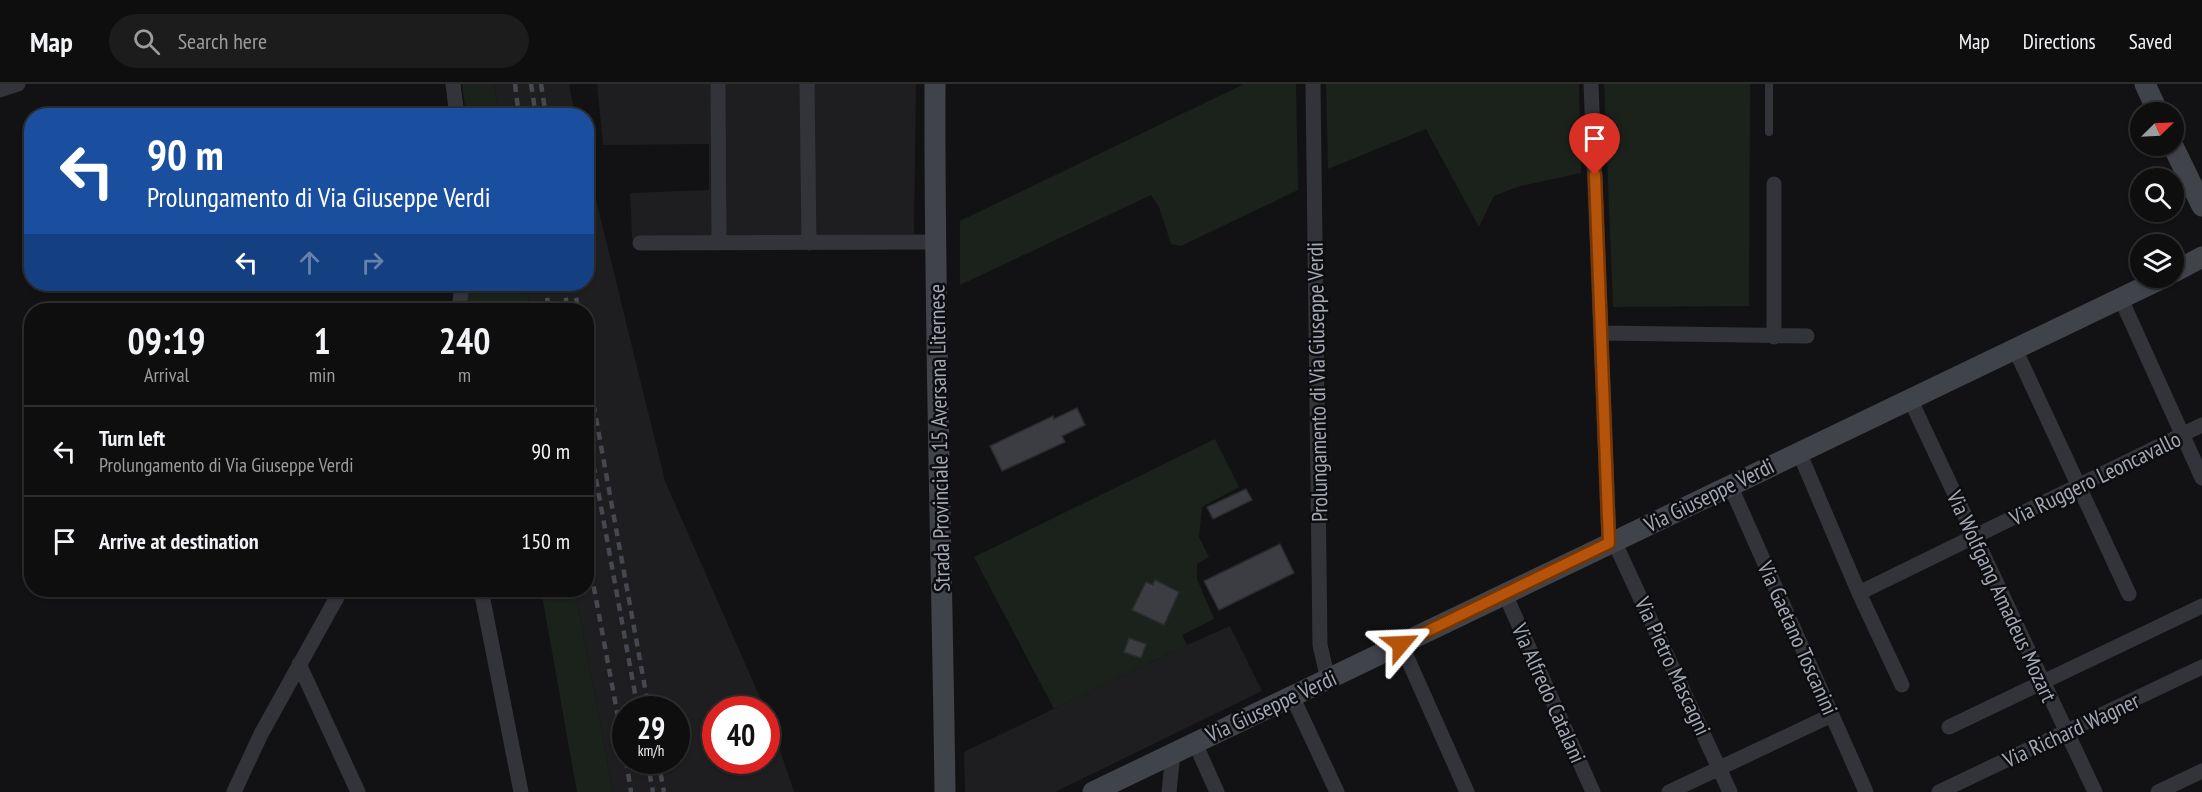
<!DOCTYPE html>
<html lang="en">
<head>
<meta charset="utf-8">
<style>
	:root { --surface:#0e0e0f; --page:#1c1c1d; --text:#f1f3f6; --muted:#9b9c9e; --line:#2e2e2f }
	body { margin:0; font-family:"PT Sans Narrow",sans-serif; background:var(--page); color:var(--text); height:100vh; display:flex; flex-direction:column; font-size:22px; white-space:nowrap }
	* { box-sizing:border-box; margin:0 }
	p { font-size:20px; color:var(--muted) }
	.icon { flex:none; width:33px; height:33px; fill:none; stroke:currentColor; stroke-width:2; stroke-linecap:round; stroke-linejoin:round }
	.map { position:relative; flex:1; overflow:hidden }
	.sheet { position:absolute; left:24px; top:219px; width:570px; height:294px; display:flex; flex-direction:column; background:var(--surface); border-radius:24px; box-shadow:0 2px 4px #0004,0 0 0 2px var(--line) }
	.sheet>* { flex:none }
	.banner { position:absolute; left:24px; top:24px; width:570px; height:183px; border-radius:24px; box-shadow:0 2px 4px #0004,0 0 0 2px var(--line); background:#1a4fa0; color:#fff; overflow:hidden }
	.needle { width:39px; rotate:66deg }
	.fabs { position:absolute; left:2130px; top:18px; display:grid; gap:12px }
	.fabs a { display:grid; place-items:center; width:54px; height:54px; border-radius:50%; background:var(--surface); box-shadow:0 2px 4px #0004,0 0 0 2px var(--line); font-size:30px }
	.speed { position:absolute; left:612px; top:612px; display:flex; gap:12px; font-size:30px; font-weight:700; text-align:center }
	.speed>* { display:grid; place-content:center; width:78px; height:78px; border-radius:50%; background:var(--surface); box-shadow:0 2px 4px #0004,0 0 0 2px var(--line); line-height:1 }
	.speed small { font-size:15px; font-weight:400 }
	.speed .limit { border:9px solid #d22; background:#fff; color:#111 }
	.pin { position:absolute; display:grid; place-items:center; width:51px; height:51px; color:#fff; margin:-62px -26px; border-radius:50% 50% 50% 0; rotate:-45deg; box-shadow:0 0 6px #0007 }
	.pin .icon { rotate:45deg }
	.me { position:absolute; width:66px; margin:-33px; rotate:64deg; stroke-linejoin:round; filter:drop-shadow(0 0 4px #0008) }
	.turn { display:flex; align-items:center; gap:21px; height:126px; padding:0 24px; font-size:27px }
	.turn .icon { width:78px; height:78px; stroke-width:2.5 }
	.turn b { display:block; font-size:42px; line-height:51px }
	.lanes { display:flex; align-items:center; height:57px; padding:0 24px; background:#0003; justify-content:center; gap:30px; direction:ltr }
	.lanes .off { opacity:.35 }
	.eta { display:flex; justify-content:space-evenly; align-items:center; height:102px; text-align:center }
	.eta b { font-size:36px; font-weight:800; line-height:42px }
	ul { padding:0; list-style:none }
	li { display:flex; align-items:center; gap:18px; height:90px; padding:0 24px; border-top:2px solid var(--line) }
	li div { flex:1 }
	li b { display:block; font-size:22px }
	li em { font-style:normal }
	header { display:flex; align-items:center; gap:36px; box-sizing:border-box; height:84px; padding:0 30px; background:var(--surface); border-bottom:2px solid var(--line) }
	header strong { font-size:28px }
	nav { display:flex; gap:33px; margin-inline-start:auto; font-size:21px }
	.search { width:420px; height:54px; background:var(--page); display:flex; align-items:center; gap:15px; box-sizing:border-box; padding:0 21px; border-radius:33px; color:var(--muted); font-size:22px }
	.map>svg:first-child { display:block }
	.built { fill:#1e1e21; fill-rule:evenodd }
	.green { fill:#1a221b }
	.building { fill:#3c3d42; stroke:#2c2c30; stroke-width:1.5 }
	.lines { fill:none; stroke-linecap:round; stroke-linejoin:round }
	.lane { stroke:#33343a; stroke-width:8 }
	.street { stroke:#33343a; stroke-width:15 }
	.secondary { stroke:#41434a; stroke-width:21 }
	.rail { stroke:#46484f; stroke-width:4.5; stroke-dasharray:8 6; stroke-linecap:butt }
	.route-casing { stroke:#753606; stroke-width:15 }
	.route { stroke:#b45309; stroke-width:10 }
	.labels { text-anchor:middle; stroke-width:5; stroke-linejoin:round; paint-order:stroke }
	.street-label { font-size:22px; fill:#a3a8b6; stroke:#0d0d0f }
</style>
</head>
<body>
<header>
<strong>Map</strong>
<div class="search"><svg class="icon" aria-label="search" viewBox="0 0 24 24"><circle cx="10" cy="10" r="6"/><path d="M15 15l6 6"/></svg>Search here</div>
<nav><a>Map</a><a>Directions</a><a>Saved</a></nav>
</header>
<div class="map">
<svg width="2202" height="708" viewBox="0 0 2202 708">
	<rect width="100%" height="100%" fill="#121214"/>
	<path class="built" d="M494,0H569L575,31H499Z
		M597,0H916L914,150L632,155L630,109L709,106V60L603,61Z
		M587,79L665,397L765,625L716,626V676H766L767,628L794,708H613L575,506H586V226H530L526,200H586ZM626,626H676V676H626Z
		M1230,542L1262,607L1055,708H965L964,668L1187,561Z"/>
	<path class="green" d="M462,0H494L499,31H466Z
		M1244,0H1296L1298,106L1181,162L1171,160L1159,123L1151,111L960,201V137Z
		M1326,0H1579L1581,89L1520,102L1494,112L1479,143L1426,45L1328,85Z
		M1604,0H1750L1749,222L1613,223Z
		M468,200H526L530,226H468Z
		M1215,355L1239,403L1202,423L1199,453L1209,473L1197,480V495L1214,535L1182,551L1187,561L1054,625L974,473Z
		M541,506H575L613,708H577Z"/>
	<path class="building" d="M1077,324L1085,341L1062,352L1065,358L1002,387L990,362L1053,332L1054,335Z
		M1246,405L1252,416L1213,435L1207,423Z
		M1280,460L1294,489L1219,526L1204,497Z
		M1155,496L1179,508L1164,541L1132,526L1146,498L1153,501Z
		M1129,554L1146,560L1141,574L1124,568Z"/>
	<g class="lines">
		<path class="lane" d="M1769,48V0"/>
		<path class="street" d="M453,0L457,32
			M718,0L719,159
			M807,0L809,159
			M1313,0L1320,561L1328,596
			M1591,0L1609,459
			M0,6L18,0
			M1774,100V253
			M640,159L934,158
			M2121,215L2202,394
			M459,226L462,200
			M1602,249L1807,252
			M2015,265L2129,510
			M1910,315L2095,708
			M1799,368L1859,509L1902,601
			M1730,401L1866,708
			M1614,457L1730,708
			M481,506L521,708
			M1859,509L2202,341
			M1505,510L1593,708
			M1401,560L1467,708
			M299,580L358,708
			M1292,612L1337,708
			M1949,643L2202,522
			M1195,659L1217,708
			M234,708L261,650L341,506
			M1169,708L1173,669
			M1669,708L1832,631
			M1939,708L2202,583
			M2158,708L2202,687"/>
		<path class="secondary" d="M935,0C934,236 942,472 945,708
			M2145,0L2158,28
			M2173,62L2202,122
			M2174,188L2202,173
			M1093,708L2163,194"/>
		<path class="rail" d="M515,0L519,32
			M531,0L536,32
			M541,0L546,32
			M545,200L549,226
			M563,200L568,226
			M574,200L578,226
			M586,279L649,626
			M586,340L638,626
			M586,461L626,676
			M626,676L631,708
			M647,676L653,708
			M658,676L664,708"/>
	</g>
	<g class="lines">
		<g class="route-casing">
			<path id="route" d="M1401,560L1609,459L1595,91"/>
		</g>
		<use href="#route" class="route"/>
	</g>
	<g class="labels">
		<g class="street-label">
			<text transform="translate(1317 298) rotate(-91)" y="8">Prolungamento di Via Giuseppe Verdi</text>
			<text transform="translate(939 354) rotate(-91)" y="8">Strada Provinciale 15 Aversana Liternese</text>
			<text transform="translate(2095 394) rotate(-26)" y="8">Via Ruggero Leoncavallo</text>
			<text transform="translate(1709 411) rotate(-26)" y="8">Via Giuseppe Verdi</text>
			<text transform="translate(2002 512) rotate(65)" y="8">Via Wolfgang Amadeus Mozart</text>
			<text transform="translate(1798 554) rotate(66)" y="8">Via Gaetano Toscanini</text>
			<text transform="translate(1673 582) rotate(65)" y="8">Via Pietro Mascagni</text>
			<text transform="translate(1549 609) rotate(66)" y="8">Via Alfredo Catalani</text>
			<text transform="translate(1271 622) rotate(-25)" y="8">Via Giuseppe Verdi</text>
			<text transform="translate(2071 646) rotate(-25)" y="8">Via Richard Wagner</text>
		</g>
	</g>
</svg>
<div class="fabs">
<a><svg class="needle" viewBox="-14 -14 28 28"><path d="M0-13l5 13h-10z" fill="#e53935"/><path d="M0 13l5-13h-10z" fill="#9b9c9e"/></svg></a>
<a><svg class="icon" aria-label="search" viewBox="0 0 24 24"><circle cx="10" cy="10" r="6"/><path d="M15 15l6 6"/></svg></a>
<a><svg class="icon" aria-label="layers" viewBox="0 0 24 24"><path d="M12 4l9 5-9 5-9-5zM3 14l9 5 9-5"/></svg></a>
</div>
<div class="speed"><div>29<small>km/h</small></div><div class="limit">40</div></div>
<div class="pin" style="left:1595px;top:91px;background:#d93025"><svg class="icon" aria-label="arrive" viewBox="0 0 24 24"><path d="M6 21V4h12l-3 4 3 4H6"/></svg></div>
<svg class="me" style="left:1401px;top:560px" viewBox="-20 -20 40 40"><path d="M0-17L14 15 0 8-14 15z" fill="#b45309" stroke="#fff" stroke-width="4"/></svg>
<div class="banner">
<div class="turn"><svg class="icon" aria-label="left" viewBox="0 0 24 24"><path d="M17 20v-9H6M10 6l-5 5 5 5"/></svg><div><b>90 m</b>Prolungamento di Via Giuseppe Verdi</div></div>
<div class="lanes"><svg class="icon" aria-label="left" viewBox="0 0 24 24"><path d="M17 20v-9H6M10 6l-5 5 5 5"/></svg><svg class="icon off" aria-label="ahead" viewBox="0 0 24 24"><path d="M12 20V5M6 11l6-6 6 6"/></svg><svg class="icon off" aria-label="right" viewBox="0 0 24 24"><path d="M7 20v-9h11M14 6l5 5-5 5"/></svg></div>
</div>
<section class="sheet">
<div class="eta">
<div><b>09:19</b><p>Arrival</p></div>
<div><b>1</b><p>min</p></div>
<div><b>240</b><p>m</p></div>
</div>
<ul>
<li><svg class="icon" aria-label="left" viewBox="0 0 24 24"><path d="M17 20v-9H6M10 6l-5 5 5 5"/></svg><div><b>Turn left</b><p>Prolungamento di Via Giuseppe Verdi</p></div><em>90 m</em></li>
<li><svg class="icon" aria-label="arrive" viewBox="0 0 24 24"><path d="M6 21V4h12l-3 4 3 4H6"/></svg><div><b>Arrive at destination</b></div><em>150 m</em></li>
</ul>
</section>
</div>
</body>
</html>
